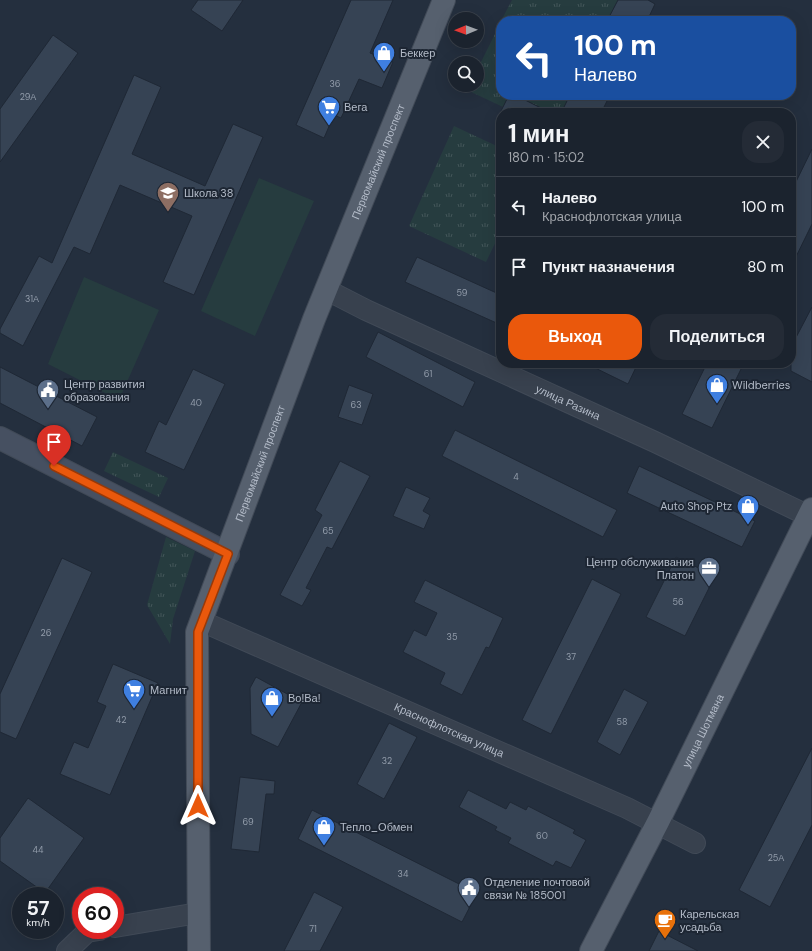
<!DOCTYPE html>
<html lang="ru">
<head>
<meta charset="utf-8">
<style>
	:root { --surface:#1b232e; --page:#242b36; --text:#f1f3f6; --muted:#a0a4aa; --line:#39404a; --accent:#ea580c }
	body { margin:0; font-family:"DM Sans",sans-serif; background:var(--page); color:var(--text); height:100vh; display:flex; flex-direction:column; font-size:15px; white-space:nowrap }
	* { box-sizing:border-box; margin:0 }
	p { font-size:13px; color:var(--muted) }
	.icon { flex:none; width:22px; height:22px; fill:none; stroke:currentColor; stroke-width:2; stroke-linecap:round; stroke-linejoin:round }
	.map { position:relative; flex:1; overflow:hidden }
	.panel { position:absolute; left:496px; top:108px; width:300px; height:260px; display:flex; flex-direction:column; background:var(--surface); border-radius:16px; box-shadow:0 4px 16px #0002,0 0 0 1px var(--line) }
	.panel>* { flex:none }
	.guide { position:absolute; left:496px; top:16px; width:300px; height:84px; border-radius:16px; box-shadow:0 4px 16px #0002,0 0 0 1px var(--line); background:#1a4fa0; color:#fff; overflow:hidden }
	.needle { width:26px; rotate:269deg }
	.tools { position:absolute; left:448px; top:12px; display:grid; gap:8px }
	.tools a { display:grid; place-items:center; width:36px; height:36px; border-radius:50%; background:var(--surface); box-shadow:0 4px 16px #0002,0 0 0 1px var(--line); font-size:20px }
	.speed { position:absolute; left:12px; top:887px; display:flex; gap:8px; font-size:20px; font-weight:700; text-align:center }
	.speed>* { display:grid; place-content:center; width:52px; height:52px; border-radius:50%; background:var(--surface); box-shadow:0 4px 16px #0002,0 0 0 1px var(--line); line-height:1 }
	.speed small { font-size:10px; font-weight:400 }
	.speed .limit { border:6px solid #d22; background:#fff; color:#111 }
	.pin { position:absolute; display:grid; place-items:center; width:34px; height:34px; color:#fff; margin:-41px -17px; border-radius:50% 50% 50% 0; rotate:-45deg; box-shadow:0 0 4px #0007 }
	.pin .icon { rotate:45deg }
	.me { position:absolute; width:44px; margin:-22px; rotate:0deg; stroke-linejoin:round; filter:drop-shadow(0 0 3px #0008) }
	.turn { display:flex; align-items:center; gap:14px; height:84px; padding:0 12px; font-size:18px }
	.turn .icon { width:52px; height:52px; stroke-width:2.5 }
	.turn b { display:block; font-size:28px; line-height:34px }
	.round { display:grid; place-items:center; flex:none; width:42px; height:42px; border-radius:16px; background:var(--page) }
	.summary { display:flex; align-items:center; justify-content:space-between; height:68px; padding:0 12px }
	h1 { font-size:24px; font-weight:700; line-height:30px }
	.cta { display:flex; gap:8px; margin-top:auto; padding:8px 12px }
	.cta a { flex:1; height:46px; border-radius:16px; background:var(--accent); color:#fff; font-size:16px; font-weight:700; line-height:46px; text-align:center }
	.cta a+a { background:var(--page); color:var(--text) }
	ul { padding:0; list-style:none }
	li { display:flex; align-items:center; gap:12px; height:60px; padding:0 12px; border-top:1px solid var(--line) }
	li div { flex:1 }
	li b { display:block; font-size:15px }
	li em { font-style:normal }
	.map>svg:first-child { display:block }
	.grass { fill:url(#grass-tufts) }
	.pitch { fill:#263c3f }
	.building { fill:#364354; stroke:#1f2835 }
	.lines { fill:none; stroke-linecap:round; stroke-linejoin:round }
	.street-casing { stroke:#414a57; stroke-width:22 }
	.secondary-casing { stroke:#414a57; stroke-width:24 }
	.primary-casing { stroke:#414a57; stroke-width:24 }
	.street { stroke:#38414e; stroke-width:20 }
	.secondary { stroke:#465061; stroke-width:22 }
	.primary { stroke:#56606e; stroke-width:22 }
	.route-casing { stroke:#983908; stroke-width:10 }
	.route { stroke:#ea580c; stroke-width:7 }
	.labels { text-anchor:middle; stroke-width:4; stroke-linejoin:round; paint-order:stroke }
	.number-label { font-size:9px; fill:#929caa }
	.poi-label { font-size:11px; fill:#b4bcc9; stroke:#1d2633; text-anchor:start }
	.street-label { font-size:11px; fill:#b4bcc9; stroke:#1d2633 }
</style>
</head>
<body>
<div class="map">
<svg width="812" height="951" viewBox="0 0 812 951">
	<defs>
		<pattern id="grass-tufts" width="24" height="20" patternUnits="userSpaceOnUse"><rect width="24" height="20" fill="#263c3f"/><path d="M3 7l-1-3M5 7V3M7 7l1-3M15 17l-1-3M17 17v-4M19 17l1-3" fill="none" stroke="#435659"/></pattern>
	</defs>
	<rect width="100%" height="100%" fill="#242f3e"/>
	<path class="grass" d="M512,0H618L607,21H501Z
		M501,22V95H509L503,107L467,90L470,85H477V70Z
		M515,95H570L561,113H551Z
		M454,126L501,148V231L486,262L409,226Z
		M113,452L168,478L159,497L104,471Z
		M166,537L195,551L173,619L170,644L147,605Z"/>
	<path class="pitch" d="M259,178L314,201L255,336L201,311Z
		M84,277L159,310L119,400L48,364Z"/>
	<path class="building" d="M198,0H243L222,31L191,10Z
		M351,0H393L370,53L393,62L382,88L359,79L341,118L334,115L324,138L296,125Z
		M618,0H648L655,4L647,21H607Z
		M53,35L78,53L0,162V109Z
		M134,75L161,87L132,154L205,186L233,124L263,137L194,295L163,282L192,216L120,185L90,254L74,247L23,346L0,333V329L39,256L52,263Z
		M509,95H515L551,113H500Z
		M570,95H610L601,113H561Z
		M812,149V224L791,267V192Z
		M417,257L501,295V325L405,282Z
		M812,307V382L791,371V347Z
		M378,332L475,382L463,407L366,357Z
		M585,363H638L628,384Z
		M707,363H744L712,428L682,414Z
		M0,367L97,417L82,446L0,403Z
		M193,369L225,384L184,470L145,452L159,421L166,425Z
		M349,385L373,394L362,425L338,417Z
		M455,430L617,510L603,537L442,456Z
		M340,461L370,476L332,549L327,547L306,588L311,590L302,606L280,595L322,515L315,510Z
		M639,466L755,521L742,547L627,493Z
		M406,487L430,498L423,511L430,515L424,529L393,516Z
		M676,557L715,576L685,636L646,617Z
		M62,558L92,572L16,739L0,732V694Z
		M592,579L621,594L551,734L522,720Z
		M425,580L503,618L489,648L486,647L462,695L440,684L445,673L403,652L414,630L426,636L437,613L414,602Z
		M113,664L158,683L110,795L60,774L74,742L88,748L106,706L97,702Z
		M256,677L302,702L278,747L251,734L250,688Z
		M624,689L648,702L620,755L597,742Z
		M389,723L417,737L384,799L357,784Z
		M812,748V825L770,907L739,890Z
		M240,777L275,781L274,794H266L259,852L231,849Z
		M468,790L506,809L510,802L526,810L528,806L575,830L573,833L586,840L571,868L556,861L553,866L508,843L511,838L495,830L497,827L459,807Z
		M28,798L84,838L45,893L0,861V838Z
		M312,810L477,893L462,922L298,839Z
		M314,892L343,907L320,951H284Z
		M659,931L698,951H649Z"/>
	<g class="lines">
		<g class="street-casing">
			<g id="street">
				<path id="s1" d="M327,290L366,310L655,442L809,516"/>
				<path id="s2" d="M201,621L627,808L695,843"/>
				<path d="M115,927L198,913"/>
				<path d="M67,951L87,932L99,930"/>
			</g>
		</g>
		<g class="secondary-casing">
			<path id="secondary" d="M0,438L228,554"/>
		</g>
		<g class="primary-casing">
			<g id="primary">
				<path id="s3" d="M199,951L197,632L314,319L444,0"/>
				<path id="s4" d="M591,951L658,822L812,509"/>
			</g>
		</g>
		<use href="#street" class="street"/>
		<use href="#secondary" class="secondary"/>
		<use href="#primary" class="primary"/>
	</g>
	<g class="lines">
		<g class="route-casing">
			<path id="route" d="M54,466L228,554L198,632V806"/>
		</g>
		<use href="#route" class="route"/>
	</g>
	<defs>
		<g id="shop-pin" transform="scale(1.15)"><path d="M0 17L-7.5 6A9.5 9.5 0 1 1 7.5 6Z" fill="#3f7fe0" stroke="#1d2633"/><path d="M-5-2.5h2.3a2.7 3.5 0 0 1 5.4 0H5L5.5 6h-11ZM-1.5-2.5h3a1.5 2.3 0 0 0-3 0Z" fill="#fff"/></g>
		<g id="supermarket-pin" transform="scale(1.15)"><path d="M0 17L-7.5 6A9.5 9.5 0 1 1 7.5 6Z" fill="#3f7fe0" stroke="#1d2633"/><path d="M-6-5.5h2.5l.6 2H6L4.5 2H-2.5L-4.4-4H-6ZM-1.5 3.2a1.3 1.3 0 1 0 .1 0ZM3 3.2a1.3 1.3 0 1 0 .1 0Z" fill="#fff"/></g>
		<g id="school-pin" transform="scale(1.15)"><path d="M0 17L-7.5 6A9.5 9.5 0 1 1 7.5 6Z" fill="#8d6e63" stroke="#1d2633"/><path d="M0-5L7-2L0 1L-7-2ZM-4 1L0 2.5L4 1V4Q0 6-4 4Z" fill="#fff"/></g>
		<g id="civic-pin" transform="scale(1.15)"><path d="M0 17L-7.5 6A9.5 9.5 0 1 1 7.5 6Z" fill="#5c6f8a" stroke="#1d2633"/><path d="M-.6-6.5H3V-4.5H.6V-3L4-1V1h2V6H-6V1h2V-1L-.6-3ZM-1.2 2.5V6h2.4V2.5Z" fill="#fff"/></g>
		<g id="office-pin" transform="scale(1.15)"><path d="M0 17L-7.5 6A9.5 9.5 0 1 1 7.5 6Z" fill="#5c6f8a" stroke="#1d2633"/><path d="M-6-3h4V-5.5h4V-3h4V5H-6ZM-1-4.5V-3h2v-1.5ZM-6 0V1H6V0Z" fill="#fff"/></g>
		<g id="cafe-pin" transform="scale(1.15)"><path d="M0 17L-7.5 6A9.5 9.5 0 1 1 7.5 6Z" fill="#e8710a" stroke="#1d2633"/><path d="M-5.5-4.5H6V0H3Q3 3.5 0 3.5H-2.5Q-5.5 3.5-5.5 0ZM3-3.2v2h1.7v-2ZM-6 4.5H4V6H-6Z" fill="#fff"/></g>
	</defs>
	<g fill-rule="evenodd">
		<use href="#shop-pin" x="384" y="53"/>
		<use href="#supermarket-pin" x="329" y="107"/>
		<use href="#school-pin" x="168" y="193"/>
		<use href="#shop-pin" x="717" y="385"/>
		<use href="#civic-pin" x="48" y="390"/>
		<use href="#shop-pin" x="748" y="506"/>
		<use href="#office-pin" x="709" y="568"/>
		<use href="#supermarket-pin" x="134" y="690"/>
		<use href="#shop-pin" x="272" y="698"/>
		<use href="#shop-pin" x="324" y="827"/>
		<use href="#civic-pin" x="469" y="888"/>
		<use href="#cafe-pin" x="665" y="920"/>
	</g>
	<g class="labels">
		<g class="number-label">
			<text x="335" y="87">36</text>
			<text x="28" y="100">29А</text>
			<text x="462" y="296">59</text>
			<text x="32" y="302">31А</text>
			<text x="428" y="377">61</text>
			<text x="196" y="406">40</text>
			<text x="356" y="408">63</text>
			<text x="516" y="480">4</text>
			<text x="328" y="534">65</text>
			<text x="678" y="605">56</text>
			<text x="46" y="636">26</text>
			<text x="452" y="640">35</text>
			<text x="571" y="660">37</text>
			<text x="121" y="723">42</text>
			<text x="622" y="725">58</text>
			<text x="387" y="764">32</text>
			<text x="248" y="825">69</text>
			<text x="542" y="839">60</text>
			<text x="38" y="853">44</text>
			<text x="776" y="861">25А</text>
			<text x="403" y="877">34</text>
			<text x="313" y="932">71</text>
		</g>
		<g class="poi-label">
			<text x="400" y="57">Беккер</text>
			<text x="344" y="111">Вега</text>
			<text x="184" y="197">Школа 38</text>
			<text x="64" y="388">Центр развития<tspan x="64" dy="13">образования</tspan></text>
			<text x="732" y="389">Wildberries</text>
			<text x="732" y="510" text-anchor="end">Auto Shop Ptz</text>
			<text x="694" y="566" text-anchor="end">Центр обслуживания<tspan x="694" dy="13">Платон</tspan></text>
			<text x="150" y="694">Магнит</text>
			<text x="288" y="702">Во!Ва!</text>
			<text x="340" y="831">Тепло_Обмен</text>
			<text x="484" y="886">Отделение почтовой<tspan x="484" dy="13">связи № 185001</tspan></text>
			<text x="680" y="918">Карельская<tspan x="680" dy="13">усадьба</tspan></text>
		</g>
		<g class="street-label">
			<text dy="4" stroke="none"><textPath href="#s3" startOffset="823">Первомайский проспект</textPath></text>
			<text dy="4" stroke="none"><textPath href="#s1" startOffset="266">улица Разина</textPath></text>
			<text dy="4" stroke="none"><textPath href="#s3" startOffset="499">Первомайский проспект</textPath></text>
			<text dy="4" stroke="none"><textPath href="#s2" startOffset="271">Краснофлотская улица</textPath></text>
			<text dy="4" stroke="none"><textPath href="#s4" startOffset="247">улица Шотмана</textPath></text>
		</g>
	</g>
</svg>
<div class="tools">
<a><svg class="needle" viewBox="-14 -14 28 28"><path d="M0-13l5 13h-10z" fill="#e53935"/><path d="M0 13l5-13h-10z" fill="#a0a4aa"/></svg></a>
<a><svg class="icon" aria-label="search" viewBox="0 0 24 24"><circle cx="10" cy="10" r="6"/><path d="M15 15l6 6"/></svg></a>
</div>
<div class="speed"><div>57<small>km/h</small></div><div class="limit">60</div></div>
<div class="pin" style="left:54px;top:466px;background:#d93025"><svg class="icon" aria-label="arrive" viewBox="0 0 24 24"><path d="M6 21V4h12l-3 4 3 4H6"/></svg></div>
<svg class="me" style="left:198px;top:806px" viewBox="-20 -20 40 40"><path d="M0-17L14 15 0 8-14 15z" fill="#ea580c" stroke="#fff" stroke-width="4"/></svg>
<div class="guide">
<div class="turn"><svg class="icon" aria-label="left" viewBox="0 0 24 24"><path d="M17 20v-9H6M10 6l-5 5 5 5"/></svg><div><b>100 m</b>Налево</div></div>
</div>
<section class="panel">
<div class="summary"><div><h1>1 мин</h1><p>180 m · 15:02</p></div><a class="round"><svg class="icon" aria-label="close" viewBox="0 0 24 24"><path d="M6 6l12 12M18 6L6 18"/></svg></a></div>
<ul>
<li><svg class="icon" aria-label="left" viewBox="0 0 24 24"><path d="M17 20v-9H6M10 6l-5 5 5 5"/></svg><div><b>Налево</b><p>Краснофлотская улица</p></div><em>100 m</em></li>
<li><svg class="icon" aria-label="arrive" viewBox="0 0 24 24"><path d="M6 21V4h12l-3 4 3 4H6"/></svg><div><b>Пункт назначения</b></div><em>80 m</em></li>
</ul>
<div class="cta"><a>Выход</a><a>Поделиться</a></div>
</section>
</div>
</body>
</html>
